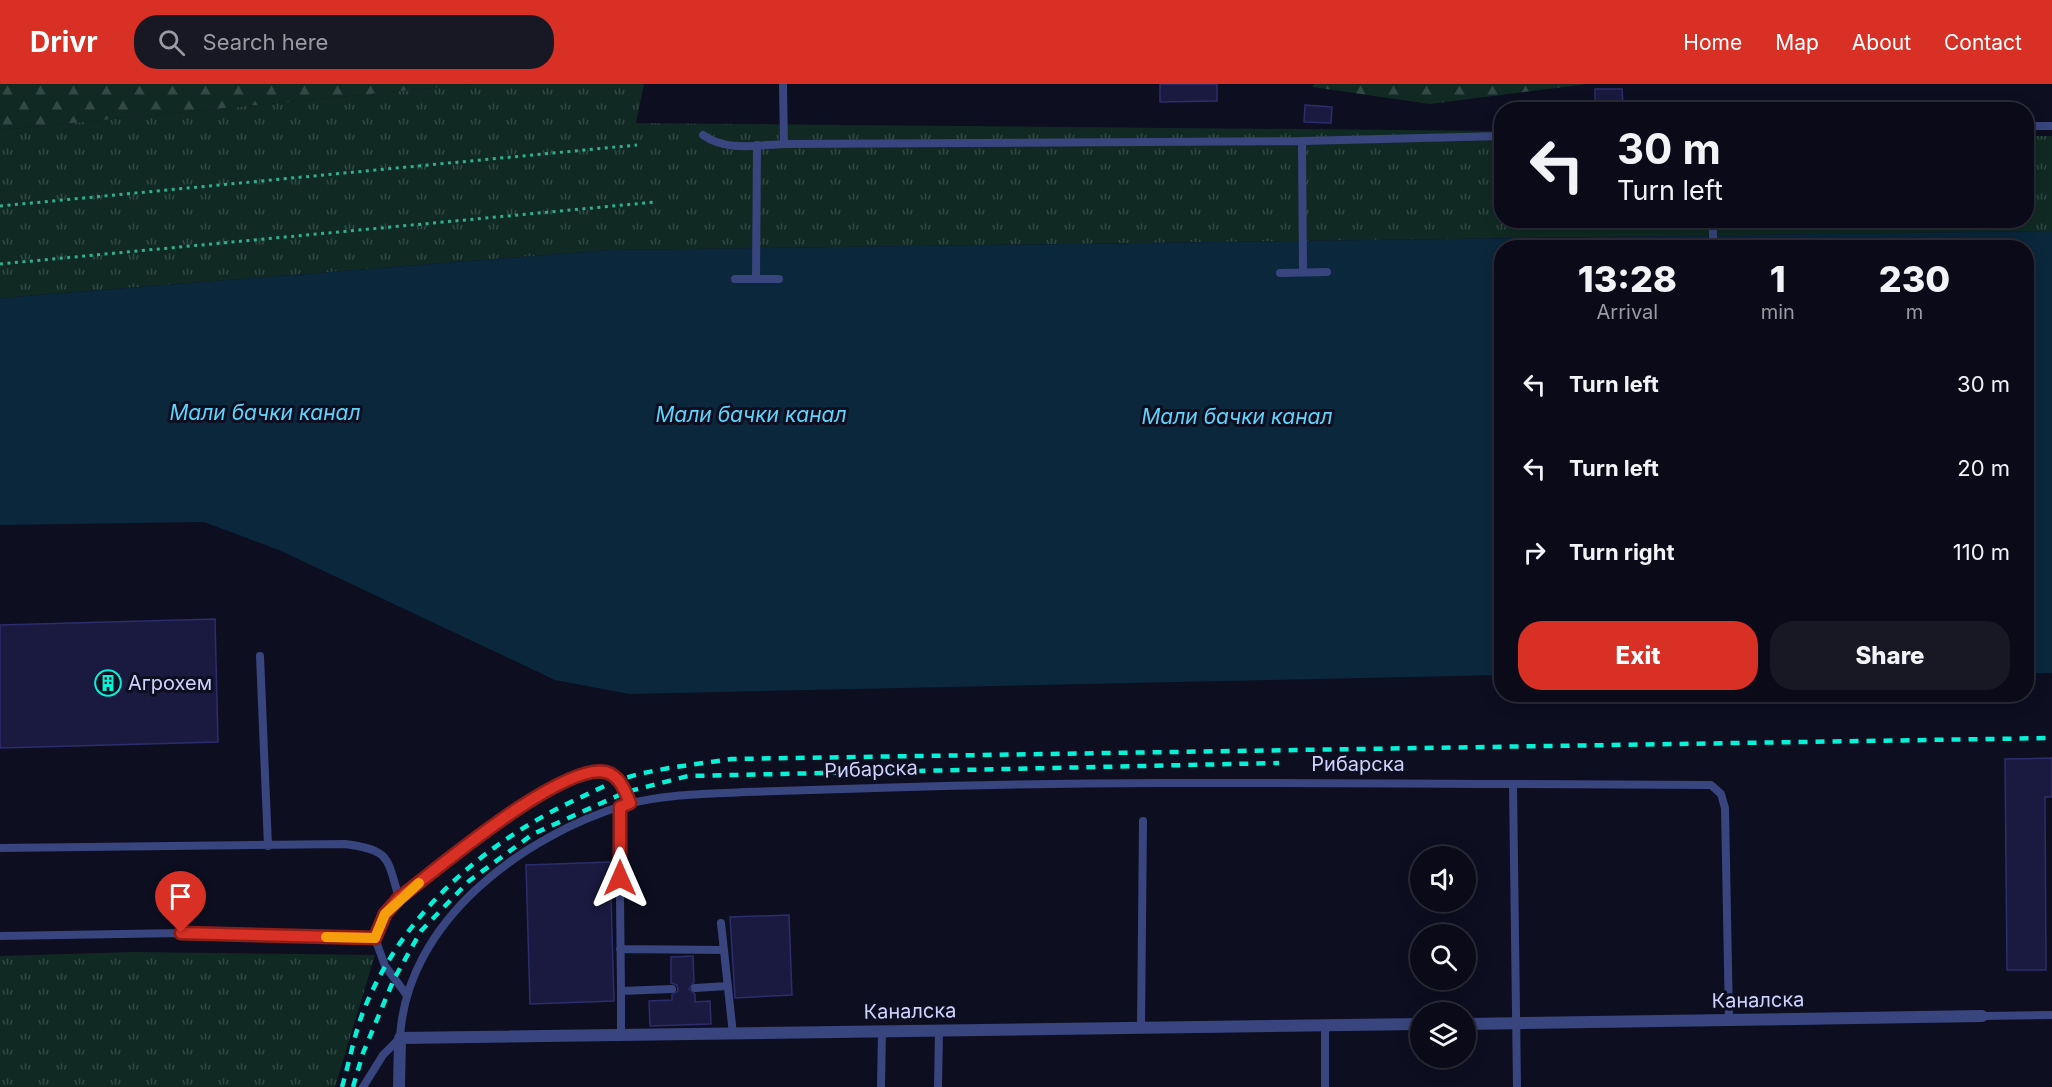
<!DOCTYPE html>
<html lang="en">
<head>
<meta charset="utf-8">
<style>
	:root { --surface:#0a0a18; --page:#181825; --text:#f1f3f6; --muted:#999aa2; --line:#2a2b37; --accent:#d93025 }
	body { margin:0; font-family:Inter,sans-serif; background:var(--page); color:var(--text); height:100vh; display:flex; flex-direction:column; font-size:22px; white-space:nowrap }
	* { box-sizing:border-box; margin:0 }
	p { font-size:20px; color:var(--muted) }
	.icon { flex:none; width:33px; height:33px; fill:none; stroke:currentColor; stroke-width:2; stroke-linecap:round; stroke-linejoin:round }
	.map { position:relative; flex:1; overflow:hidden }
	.panel { position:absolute; left:1494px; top:156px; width:540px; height:462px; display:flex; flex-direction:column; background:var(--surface); border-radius:24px; box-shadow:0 3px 15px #0003,0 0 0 2px var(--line) }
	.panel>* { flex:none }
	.guide { position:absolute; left:1494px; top:18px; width:540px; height:126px; border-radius:24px; box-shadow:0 3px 15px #0003,0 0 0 2px var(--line); background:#0a0a18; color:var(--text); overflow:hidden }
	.buttons { position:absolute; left:1410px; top:762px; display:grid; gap:12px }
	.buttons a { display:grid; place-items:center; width:66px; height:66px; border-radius:50%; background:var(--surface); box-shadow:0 3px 15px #0003,0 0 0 2px var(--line); font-size:30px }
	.pin { position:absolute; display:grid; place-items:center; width:51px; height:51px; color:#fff; margin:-62px -26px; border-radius:50% 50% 50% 0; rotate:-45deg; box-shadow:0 0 6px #0007 }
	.pin .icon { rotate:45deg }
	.me { position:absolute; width:66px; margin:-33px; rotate:0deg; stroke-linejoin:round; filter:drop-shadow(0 0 4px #0008) }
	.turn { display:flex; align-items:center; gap:21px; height:126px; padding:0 24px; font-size:27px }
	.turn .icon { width:78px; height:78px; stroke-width:2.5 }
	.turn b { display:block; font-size:42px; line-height:51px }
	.eta { display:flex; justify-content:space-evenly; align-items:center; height:102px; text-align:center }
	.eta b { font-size:36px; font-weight:800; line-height:42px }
	.button { display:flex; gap:12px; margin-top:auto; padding:12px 24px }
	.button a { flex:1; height:69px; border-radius:24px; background:var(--accent); color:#fff; font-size:24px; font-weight:800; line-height:69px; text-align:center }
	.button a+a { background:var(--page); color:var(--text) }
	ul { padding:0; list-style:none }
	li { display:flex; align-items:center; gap:18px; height:84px; padding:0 24px }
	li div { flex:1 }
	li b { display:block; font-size:22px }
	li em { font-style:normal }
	header { display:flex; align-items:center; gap:36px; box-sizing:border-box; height:84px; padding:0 30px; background:var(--accent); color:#fff }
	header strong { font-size:28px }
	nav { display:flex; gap:33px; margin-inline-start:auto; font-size:21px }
	.search { width:420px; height:54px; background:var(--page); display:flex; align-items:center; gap:15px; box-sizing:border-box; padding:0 21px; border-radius:24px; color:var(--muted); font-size:22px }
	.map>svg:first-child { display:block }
	.grass { fill:url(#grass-tufts) }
	.forest { fill:url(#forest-firs) }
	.water { fill:#0a273c }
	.building { fill:#1a1a40; stroke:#2c2d6c; stroke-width:1.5 }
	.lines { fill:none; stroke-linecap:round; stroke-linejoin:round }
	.path { stroke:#30af8d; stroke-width:3; stroke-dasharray:3 4.5; stroke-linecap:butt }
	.lane { stroke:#39457e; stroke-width:8 }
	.street { stroke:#39457e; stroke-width:12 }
	.rail { stroke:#05f2d8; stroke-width:4.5; stroke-dasharray:9 8; stroke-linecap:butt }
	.route-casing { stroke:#8d1f18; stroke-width:15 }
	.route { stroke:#d93025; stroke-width:10 }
	.slow { stroke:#f59e0b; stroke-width:10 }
	.labels { text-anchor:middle; stroke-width:6; stroke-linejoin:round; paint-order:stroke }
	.poi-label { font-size:20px; fill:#cdd2fe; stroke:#0d0e20; text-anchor:start }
	.street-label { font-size:20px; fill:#cdd2fe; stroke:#0d0e20 }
	.water-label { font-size:21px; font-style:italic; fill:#5dd4fc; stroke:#0d0e20 }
</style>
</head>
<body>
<header>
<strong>Drivr</strong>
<div class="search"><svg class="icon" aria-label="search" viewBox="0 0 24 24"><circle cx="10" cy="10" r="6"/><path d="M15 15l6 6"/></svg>Search here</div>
<nav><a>Home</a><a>Map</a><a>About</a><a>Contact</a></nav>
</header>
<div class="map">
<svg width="2052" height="1003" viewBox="0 0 2052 1003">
	<defs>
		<pattern id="grass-tufts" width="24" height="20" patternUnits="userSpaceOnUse" patternTransform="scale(1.5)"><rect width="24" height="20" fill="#102a23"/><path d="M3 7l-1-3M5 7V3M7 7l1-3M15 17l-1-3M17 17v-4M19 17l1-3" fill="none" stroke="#324844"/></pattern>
		<pattern id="forest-firs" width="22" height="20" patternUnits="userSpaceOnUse" patternTransform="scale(1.5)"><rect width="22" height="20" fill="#102a23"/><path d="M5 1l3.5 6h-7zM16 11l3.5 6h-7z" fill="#324844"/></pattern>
	</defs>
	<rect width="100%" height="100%" fill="#0d0e20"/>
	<path class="grass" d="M472,0H644L636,39L1501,47L1502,136H2026L2027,52H2052V147L610,166L0,214V46Z
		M132,868L375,871L335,1003H0V872Z"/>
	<path class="forest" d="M0,0H472L0,46Z
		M1314,0H1587L1430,20L1312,3Z"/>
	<path class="water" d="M2052,147V589H2027L2026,164H1502L1501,591L629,610L555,596L279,466L204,438L0,441V214L610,166Z"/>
	<path class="building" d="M1160,0H1217V17L1160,18Z
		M1595,5H1622L1623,21H1595Z
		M1305,21L1332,23L1331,39L1304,38Z
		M215,535L218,658L0,664V541Z
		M2052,674V713H2045L2046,886H2007L2005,675Z
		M610,778L614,917L530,920L526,781Z
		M789,831L792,911L735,914L730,833Z
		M693,872L694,898L689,905L695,910V918L710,917L711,940L650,942L649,917L672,916V911L678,907L677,901L671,899V873Z"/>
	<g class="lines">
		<path class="path" d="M0,122L637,61
			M0,180L655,118"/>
		<path class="lane" d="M783,0L784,60
			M2026,42H2052
			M703,51C727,68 756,61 784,60L1302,57L1502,52
			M1302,57L1303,188
			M1713,136V164
			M1280,189L1327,188
			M735,195H779
			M756,195L757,61
			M260,572L268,762
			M619,723L621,907
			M0,764L345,760C391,766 387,774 399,814
			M721,839L733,950
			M0,852L181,849L375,854
			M620,865L724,866
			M695,904L728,902
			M406,910L385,882L375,854L385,830L399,814C435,787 562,678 605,688C620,692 625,707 630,719
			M1982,932L2052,931
			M1325,942V1003
			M1141,944L1143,737
			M621,951V907L672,905
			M363,1003L383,971L400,954C406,837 523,751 628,720C664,710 707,710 745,708C788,707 831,705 875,704C1087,697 1300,699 1513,700
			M881,1003L882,947
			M938,1003L939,946
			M1517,1003L1513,700L1711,701L1721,710L1725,724L1729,936"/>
		<path class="street" d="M1466,940L1982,932
			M399,1003L400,954L1420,940"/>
		<path class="rail" d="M342,1003C349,979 354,952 363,928C402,830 483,759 577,715C591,709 605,701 619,696C654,684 694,681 731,675L2052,654
			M353,1003L363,969L394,895L421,847L469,797L533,750L626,708L688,692L1279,679"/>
	</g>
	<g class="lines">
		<g class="route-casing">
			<path id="route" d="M181,849L375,854L385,830L399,814C435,787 562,678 606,688C620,692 625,707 630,719L620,723V794"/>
		</g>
		<use href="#route" class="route"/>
		<path class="slow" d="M326,853L375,854L385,830L419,799"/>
	</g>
	<defs>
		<g id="building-ring" transform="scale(1.35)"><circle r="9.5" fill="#0d0e20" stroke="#05f2d8" stroke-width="1.5"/><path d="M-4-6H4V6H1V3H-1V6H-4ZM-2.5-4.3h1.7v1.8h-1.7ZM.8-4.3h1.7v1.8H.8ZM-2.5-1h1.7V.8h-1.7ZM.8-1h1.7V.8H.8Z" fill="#05f2d8"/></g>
	</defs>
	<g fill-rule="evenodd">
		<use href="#building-ring" x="108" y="599"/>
	</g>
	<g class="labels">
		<g class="poi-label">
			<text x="128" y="606">Агрохем</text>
		</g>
		<g class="street-label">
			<text x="1358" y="687">Рибарска</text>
			<text transform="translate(871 685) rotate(-2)" y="7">Рибарска</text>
			<text transform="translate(1758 916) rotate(-1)" y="7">Каналска</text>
			<text transform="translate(910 927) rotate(-1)" y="7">Каналска</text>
		</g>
		<g class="water-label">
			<text x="265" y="336">Мали бачки канал</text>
			<text x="751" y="338">Мали бачки канал</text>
			<text x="1237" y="340">Мали бачки канал</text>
		</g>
	</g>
</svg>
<div class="buttons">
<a><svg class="icon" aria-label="sound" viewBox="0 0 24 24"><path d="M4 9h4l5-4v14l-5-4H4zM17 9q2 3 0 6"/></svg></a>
<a><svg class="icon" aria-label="search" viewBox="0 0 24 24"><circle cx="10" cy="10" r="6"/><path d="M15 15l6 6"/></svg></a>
<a><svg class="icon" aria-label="layers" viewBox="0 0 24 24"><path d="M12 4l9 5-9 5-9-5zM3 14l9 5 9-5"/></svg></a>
</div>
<div class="pin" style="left:181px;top:849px;background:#d93025"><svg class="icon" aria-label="arrive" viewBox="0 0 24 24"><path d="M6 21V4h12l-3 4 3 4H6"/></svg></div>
<svg class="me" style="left:620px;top:794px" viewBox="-20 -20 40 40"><path d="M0-17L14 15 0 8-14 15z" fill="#d93025" stroke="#fff" stroke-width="4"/></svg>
<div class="guide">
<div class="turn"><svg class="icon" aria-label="left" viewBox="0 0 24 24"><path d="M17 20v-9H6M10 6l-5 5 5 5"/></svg><div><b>30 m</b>Turn left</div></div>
</div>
<section class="panel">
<div class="eta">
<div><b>13:28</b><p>Arrival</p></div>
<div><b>1</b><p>min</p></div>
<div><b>230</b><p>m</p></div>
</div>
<ul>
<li><svg class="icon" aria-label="left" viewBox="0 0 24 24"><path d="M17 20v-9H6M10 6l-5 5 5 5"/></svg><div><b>Turn left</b></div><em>30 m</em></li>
<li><svg class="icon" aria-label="left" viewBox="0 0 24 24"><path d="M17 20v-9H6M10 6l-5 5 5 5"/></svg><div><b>Turn left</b></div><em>20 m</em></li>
<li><svg class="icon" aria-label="right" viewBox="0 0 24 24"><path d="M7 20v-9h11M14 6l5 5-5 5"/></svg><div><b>Turn right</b></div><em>110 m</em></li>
</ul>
<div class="button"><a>Exit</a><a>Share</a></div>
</section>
</div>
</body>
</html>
